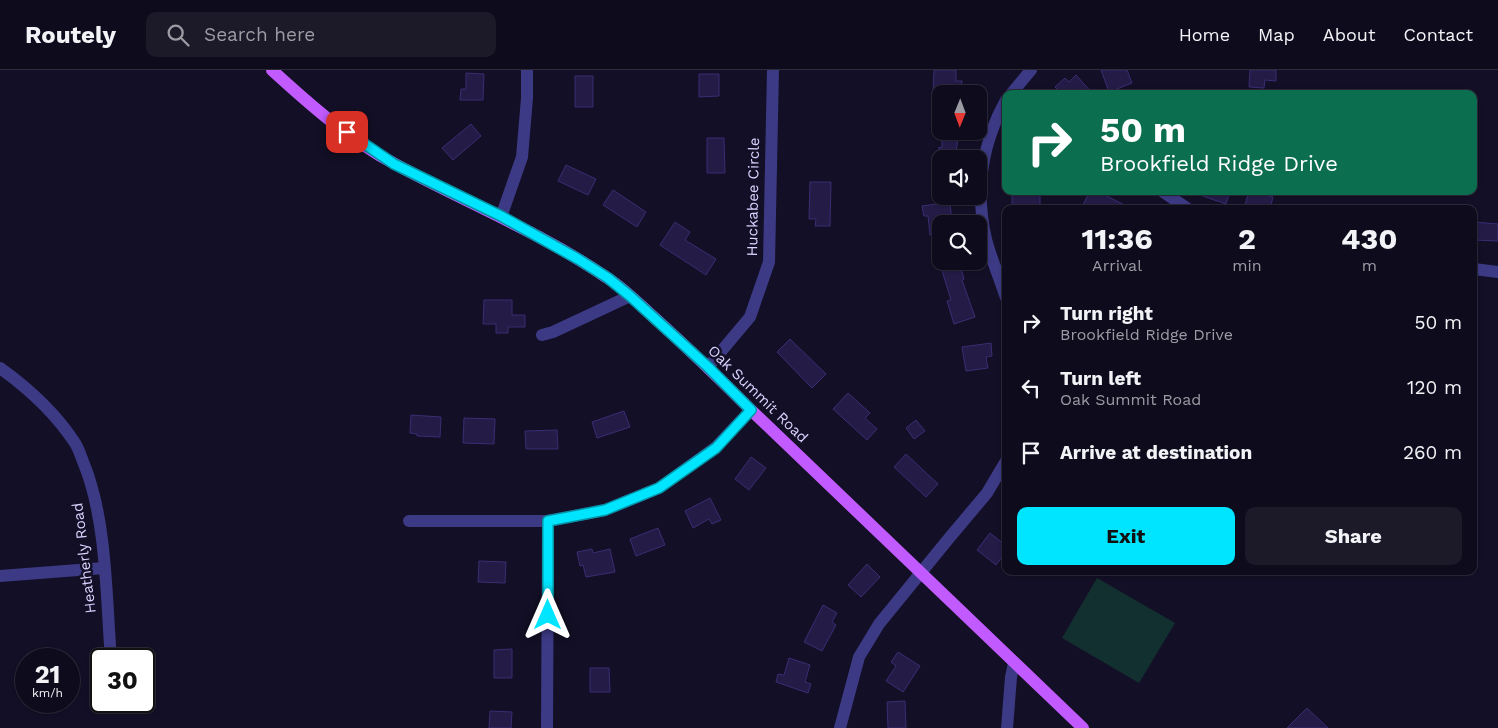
<!DOCTYPE html>
<html lang="en">
<head>
<meta charset="utf-8">
<style>
	:root { --surface:#0e0b1c; --page:#1c1929; --text:#f1f3f6; --muted:#9b9ba3; --line:#2e2b3b; --accent:#00e5ff }
	body { margin:0; font-family:"Work Sans",sans-serif; background:var(--page); color:var(--text); height:100vh; display:flex; flex-direction:column; font-size:19px; white-space:nowrap }
	* { box-sizing:border-box; margin:0 }
	p { font-size:16px; color:var(--muted) }
	.icon { flex:none; width:28px; height:28px; fill:none; stroke:currentColor; stroke-width:2; stroke-linecap:round; stroke-linejoin:round }
	.map { position:relative; flex:1; overflow:hidden }
	.panel { position:absolute; left:1002px; top:135px; width:475px; height:370px; display:flex; flex-direction:column; background:var(--surface); border-radius:10px; box-shadow:0 1px 4px #0004,0 0 0 1px var(--line) }
	.panel>* { flex:none }
	.banner { position:absolute; left:1002px; top:20px; width:475px; height:105px; border-radius:10px; box-shadow:0 1px 4px #0004,0 0 0 1px var(--line); background:#0b6e4f; color:#fff; overflow:hidden }
	.needle { width:32px; rotate:181deg }
	.tools { position:absolute; left:932px; top:15px; display:grid; gap:10px }
	.tools a { display:grid; place-items:center; width:55px; height:55px; border-radius:10px; background:var(--surface); box-shadow:0 1px 4px #0004,0 0 0 1px var(--line); font-size:25px }
	.speed { position:absolute; left:15px; top:578px; display:flex; gap:10px; font-size:25px; font-weight:700; text-align:center }
	.speed>* { display:grid; place-content:center; width:65px; height:65px; border-radius:50%; background:var(--surface); box-shadow:0 1px 4px #0004,0 0 0 1px var(--line); line-height:1 }
	.speed small { font-size:12px; font-weight:400 }
	.speed .limit { border:2px solid #111; border-radius:8px; background:#fff; color:#111 }
	.pin { position:absolute; display:grid; place-items:center; width:42px; height:42px; color:#fff; margin:-21px; border-radius:10px; box-shadow:0 2px 8px #0006 }
	.me { position:absolute; width:55px; margin:-28px; rotate:0deg; stroke-linejoin:round; filter:drop-shadow(0 0 4px #0008) }
	.turn { display:flex; align-items:center; gap:18px; height:105px; padding:0 15px; font-size:22px }
	.turn .icon { width:65px; height:65px; stroke-width:2.5 }
	.turn b { display:block; font-size:35px; line-height:42px }
	.eta { display:flex; justify-content:space-evenly; align-items:center; height:85px; text-align:center }
	.eta b { font-size:30px; font-weight:700; line-height:35px }
	.button { display:flex; gap:10px; margin-top:auto; padding:10px 15px }
	.button a { flex:1; height:58px; border-radius:10px; background:var(--accent); color:#111; font-size:20px; font-weight:700; line-height:58px; text-align:center }
	.button a+a { background:var(--page); color:var(--text) }
	ul { padding:0; list-style:none }
	li { display:flex; align-items:center; gap:15px; height:65px; padding:0 15px }
	li div { flex:1 }
	li b { display:block; font-size:19px }
	li em { font-style:normal }
	header { display:flex; align-items:center; gap:30px; box-sizing:border-box; height:70px; padding:0 25px; background:var(--surface); border-bottom:1px solid var(--line) }
	header strong { font-size:24px }
	nav { display:flex; gap:28px; margin-inline-start:auto; font-size:18px }
	.search { width:350px; height:45px; background:var(--page); display:flex; align-items:center; gap:12px; box-sizing:border-box; padding:0 18px; border-radius:10px; color:var(--muted); font-size:19px }
	.map>svg:first-child { display:block }
	.green { fill:#12302f }
	.building { fill:#241b47; stroke:#3b2d73 }
	.lines { fill:none; stroke-linecap:round; stroke-linejoin:round }
	.minor { stroke:#3d3a85; stroke-width:12 }
	.major { stroke:#c25bff; stroke-width:12 }
	.route-casing { stroke:#0095a6; stroke-width:12 }
	.route { stroke:#00e5ff; stroke-width:9 }
	.labels { text-anchor:middle; stroke-width:5; stroke-linejoin:round; paint-order:stroke }
	.street-label { font-size:15px; fill:#d9d4ff; stroke:#130f26 }
</style>
</head>
<body>
<header>
<strong>Routely</strong>
<div class="search"><svg class="icon" aria-label="search" viewBox="0 0 24 24"><circle cx="10" cy="10" r="6"/><path d="M15 15l6 6"/></svg>Search here</div>
<nav><a>Home</a><a>Map</a><a>About</a><a>Contact</a></nav>
</header>
<div class="map">
<svg width="1498" height="658" viewBox="0 0 1498 658">
	<rect width="100%" height="100%" fill="#130f26"/>
	<path class="green" d="M1097,508L1175,553L1139,613L1062,568Z"/>
	<path class="building" d="M934,0H956V11H962L961,24H933Z
		M1101,0H1127L1132,13L1109,22Z
		M1250,0H1276V11L1265,10L1264,18L1249,17Z
		M466,3L484,4L483,30H460L461,19H466Z
		M699,4H719V26L699,27Z
		M1076,5L1093,24H1062L1055,17L1065,8L1069,12Z
		M575,6H593V37H575Z
		M471,54L481,66L453,90L442,78Z
		M942,61H959L955,89H938L939,77L942,78Z
		M707,68H724L725,103H707Z
		M566,95L596,109L588,125L558,111Z
		M810,112H831L830,156H815L816,149H809Z
		M613,120L646,142L637,157L603,135Z
		M1012,121H1040V139H1012Z
		M1090,121H1107L1105,125L1132,139H1081Z
		M1195,121H1230L1226,134L1194,123Z
		M1249,121L1273,127L1270,139H1244Z
		M950,132L952,154H941V164L930,165L928,146H924L922,136Z
		M675,152L690,162L685,170L716,189L706,205L660,175Z
		M1474,152L1498,154V171L1474,170Z
		M939,191H959L964,209L962,210L975,247L954,254L947,231L951,230Z
		M484,230H512V245H525V257H508V263H496V254H483Z
		M790,269L826,304L812,318L777,282Z
		M991,273L992,286L986,287L988,298L966,301L962,277Z
		M848,323L870,343L865,348L877,359L867,370L833,339Z
		M624,341L630,357L597,368L592,352Z
		M411,345L441,347L440,367L417,366V364L410,363Z
		M464,348L495,349L494,374L463,373Z
		M916,350L925,361L914,369L906,358Z
		M557,360L558,379H526L525,361Z
		M906,384L938,414L926,427L894,397Z
		M751,387L766,398L749,420L735,409Z
		M710,428L721,450L712,454L709,449L693,458L685,441Z
		M658,458L665,475L636,486L630,469Z
		M990,463L1006,476V482L996,495L977,480Z
		M592,479L593,483L610,479L615,502L586,507L583,495L580,496L577,482Z
		M479,491L506,492L505,513L478,512Z
		M867,494L880,507L861,527L848,515Z
		M823,535L837,543L832,552L836,555L822,581L804,572Z
		M512,579V608H494V580Z
		M898,582L920,596L903,622L886,611L896,596L891,592Z
		M789,588L810,595L805,612L811,614L808,623L776,612L778,604L784,605Z
		M590,598H609L610,622H590Z
		M905,631L906,658H888L887,632Z
		M1307,638L1328,658H1287Z
		M490,641L512,642L511,658H489Z"/>
	<g class="lines">
		<path class="minor" d="M1011,24L1031,0
			M1006,30C982,73 975,121 986,169C991,189 1000,208 1006,228
			M1162,121L1188,139
			M501,147L522,87L527,28V0
			M1474,199L1498,202
			M542,265L553,262L630,226
			M708,297L750,247L769,192L773,0
			M0,298C28,318 56,344 75,373C79,379 81,387 84,394C107,451 106,527 111,589
			M409,451H548L605,440L659,418L716,377L751,340
			M0,506L104,498
			M547,658L548,451
			M840,658L859,587L879,554L950,467L987,423L1006,391
			M1007,658L1011,607L1014,593"/>
		<path class="major" d="M272,0C308,33 351,71 395,94C465,132 540,162 606,207C625,219 641,236 658,251C690,280 721,310 751,340L1083,658"/>
	</g>
	<g class="lines">
		<g class="route-casing">
			<path id="route" d="M347,62L394,94L501,146L578,189L608,208L630,226L708,297L751,340L716,378L659,418L605,440L548,451V545"/>
		</g>
		<use href="#route" class="route"/>
	</g>
	<g class="labels">
		<g class="street-label">
			<text transform="translate(753 127) rotate(-89)" y="5">Huckabee Circle</text>
			<text transform="translate(758 324) rotate(44)" y="5">Oak Summit Road</text>
			<text transform="translate(84 488) rotate(-97)" y="5">Heatherly Road</text>
		</g>
	</g>
</svg>
<div class="tools">
<a><svg class="needle" viewBox="-14 -14 28 28"><path d="M0-13l5 13h-10z" fill="#e53935"/><path d="M0 13l5-13h-10z" fill="#9b9ba3"/></svg></a>
<a><svg class="icon" aria-label="sound" viewBox="0 0 24 24"><path d="M4 9h4l5-4v14l-5-4H4zM17 9q2 3 0 6"/></svg></a>
<a><svg class="icon" aria-label="search" viewBox="0 0 24 24"><circle cx="10" cy="10" r="6"/><path d="M15 15l6 6"/></svg></a>
</div>
<div class="speed"><div>21<small>km/h</small></div><div class="limit">30</div></div>
<div class="pin" style="left:347px;top:62px;background:#d93025"><svg class="icon" aria-label="arrive" viewBox="0 0 24 24"><path d="M6 21V4h12l-3 4 3 4H6"/></svg></div>
<svg class="me" style="left:548px;top:545px" viewBox="-20 -20 40 40"><path d="M0-17L14 15 0 8-14 15z" fill="#00e5ff" stroke="#fff" stroke-width="4"/></svg>
<div class="banner">
<div class="turn"><svg class="icon" aria-label="right" viewBox="0 0 24 24"><path d="M7 20v-9h11M14 6l5 5-5 5"/></svg><div><b>50 m</b>Brookfield Ridge Drive</div></div>
</div>
<section class="panel">
<div class="eta">
<div><b>11:36</b><p>Arrival</p></div>
<div><b>2</b><p>min</p></div>
<div><b>430</b><p>m</p></div>
</div>
<ul>
<li><svg class="icon" aria-label="right" viewBox="0 0 24 24"><path d="M7 20v-9h11M14 6l5 5-5 5"/></svg><div><b>Turn right</b><p>Brookfield Ridge Drive</p></div><em>50 m</em></li>
<li><svg class="icon" aria-label="left" viewBox="0 0 24 24"><path d="M17 20v-9H6M10 6l-5 5 5 5"/></svg><div><b>Turn left</b><p>Oak Summit Road</p></div><em>120 m</em></li>
<li><svg class="icon" aria-label="arrive" viewBox="0 0 24 24"><path d="M6 21V4h12l-3 4 3 4H6"/></svg><div><b>Arrive at destination</b></div><em>260 m</em></li>
</ul>
<div class="button"><a>Exit</a><a>Share</a></div>
</section>
</div>
</body>
</html>
